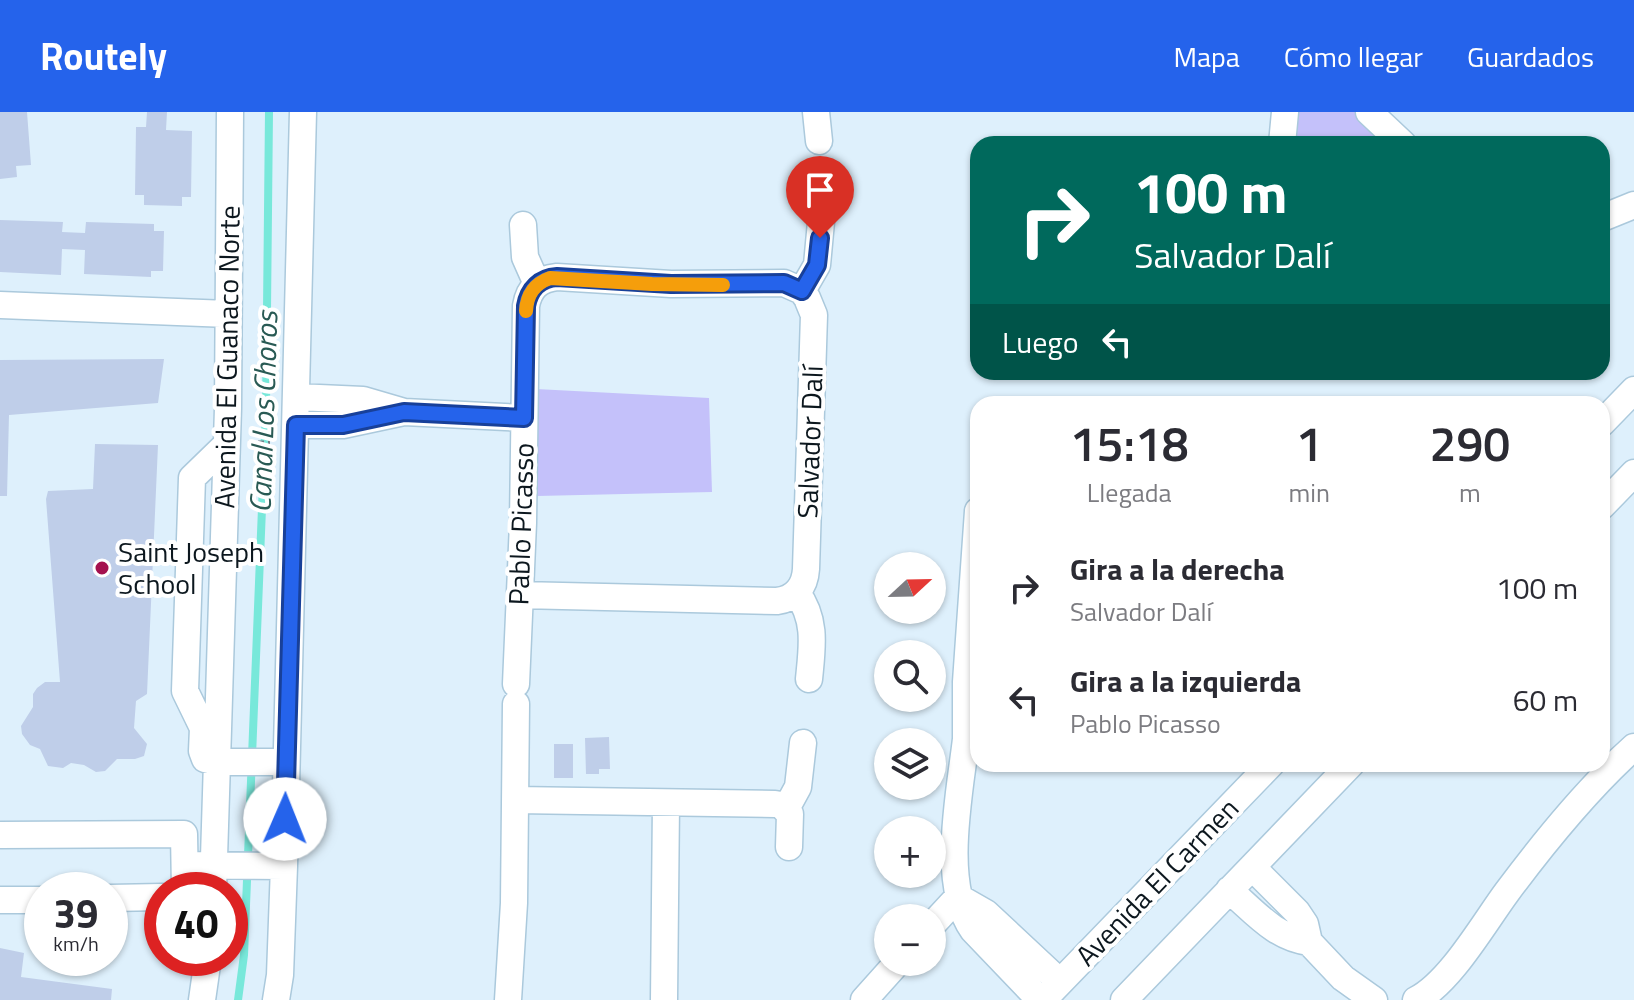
<!DOCTYPE html>
<html lang="es">
<head>
<meta charset="utf-8">
<style>
	:root { --surface:#fff; --page:#f2f2f3; --text:#2b2b33; --muted:#7c7c81; --accent:#2563eb }
	body { margin:0; font-family:"Titillium Web",sans-serif; background:var(--page); color:var(--text); height:100vh; display:flex; flex-direction:column; font-size:30px; white-space:nowrap }
	* { box-sizing:border-box; margin:0 }
	p { font-size:26px; color:var(--muted) }
	.icon { flex:none; width:44px; height:44px; fill:none; stroke:currentColor; stroke-width:2; stroke-linecap:round; stroke-linejoin:round }
	.map { position:relative; flex:1; overflow:hidden }
	.drawer { position:absolute; left:970px; top:284px; width:640px; height:376px; display:flex; flex-direction:column; background:var(--surface); border-radius:24px; box-shadow:0 2px 6px #0004 }
	.drawer>* { flex:none }
	.top-card { position:absolute; left:970px; top:24px; width:640px; height:244px; border-radius:24px; box-shadow:0 2px 6px #0004; background:#00695c; color:#fff; overflow:hidden }
	.needle { width:52px; rotate:68deg }
	.fabs { position:absolute; left:874px; top:440px; display:grid; gap:16px }
	.fabs a { display:grid; place-items:center; width:72px; height:72px; border-radius:50%; background:var(--surface); box-shadow:0 2px 6px #0004; font-size:40px }
	.speed { position:absolute; left:24px; top:760px; display:flex; gap:16px; font-size:40px; font-weight:700; text-align:center }
	.speed>* { display:grid; place-content:center; width:104px; height:104px; border-radius:50%; background:var(--surface); box-shadow:0 2px 6px #0004; line-height:1 }
	.speed small { font-size:20px; font-weight:400 }
	.speed .limit { border:12px solid #d22; background:#fff; color:#111 }
	.pin { position:absolute; display:grid; place-items:center; width:68px; height:68px; color:#fff; margin:-82px -34px; border-radius:50% 50% 50% 0; rotate:-45deg; box-shadow:0 0 8px #0007 }
	.pin .icon { rotate:45deg }
	.me { position:absolute; width:88px; margin:-44px; rotate:1deg; stroke-linejoin:round; filter:drop-shadow(0 0 6px #0008) }
	.turn { display:flex; align-items:center; gap:28px; height:168px; padding:0 32px; font-size:36px }
	.turn .icon { width:104px; height:104px; stroke-width:2.5 }
	.turn b { display:block; font-size:56px; line-height:68px }
	.then { display:flex; align-items:center; height:76px; padding:0 32px; background:#0003; gap:16px; font-size:30px }
	.eta { display:flex; justify-content:space-evenly; align-items:center; height:136px; text-align:center }
	.eta b { font-size:48px; font-weight:600; line-height:56px }
	ul { padding:0; list-style:none }
	li { display:flex; align-items:center; gap:24px; height:112px; padding:0 32px }
	li div { flex:1 }
	li b { display:block; font-size:30px }
	li em { font-style:normal }
	header { display:flex; align-items:center; gap:48px; box-sizing:border-box; height:112px; padding:0 40px; background:var(--accent); color:#fff }
	header strong { font-size:38px }
	nav { display:flex; gap:44px; margin-inline-start:auto; font-size:28px }
	.map>svg:first-child { display:block }
	.green { fill:#c4c1fa }
	.lines { fill:none; stroke-linecap:round; stroke-linejoin:round }
	.stream { stroke:#78e8da; stroke-width:8 }
	.building { fill:#bfcee9 }
	.minor-casing { stroke:#abc9dc; stroke-width:29 }
	.path { stroke:#6f7d86; stroke-width:5; stroke-dasharray:6 4; stroke-linecap:butt }
	.minor { stroke:#fff; stroke-width:26 }
	.route-casing { stroke:#184099; stroke-width:20 }
	.route { stroke:#2563eb; stroke-width:14 }
	.slow { stroke:#f59e0b; stroke-width:14 }
	.poi-dot { fill:#a4114f; stroke:#fff; stroke-width:3 }
	.labels { text-anchor:middle; stroke-width:8; stroke-linejoin:round; paint-order:stroke }
	.street-label { font-size:28px; fill:#0c171e; stroke:#fff }
	.poi-label { font-size:28px; fill:#0c171e; stroke:#fff; text-anchor:start }
	.water-label { font-size:30px; font-style:italic; fill:#295a54; stroke:#fff }
</style>
</head>
<body>
<header>
<strong>Routely</strong>
<nav><a>Mapa</a><a>Cómo llegar</a><a>Guardados</a></nav>
</header>
<div class="map">
<svg width="1634" height="888" viewBox="0 0 1634 888">
	<rect width="100%" height="100%" fill="#def0fc"/>
	<path class="green" d="M1294,0H1356L1383,32H1293Z
		M536,277L709,286L712,380L537,384Z"/>
	<g class="lines">
		<path class="stream" d="M238,888L244,843L266,297L269,0"/>
	</g>
	<path class="building" d="M0,0H27L31,53L16,54L17,65L0,67Z
		M147,0H167L166,18L192,19L191,85H182V94L144,93V83H135L136,15H146Z
		M0,108L63,110L62,120L85,121L86,110L154,112V119H164L163,159H151V165L84,162L85,138L62,137L61,163L0,160Z
		M164,247L158,291L9,303L7,384H0V248Z
		M95,332L158,333L147,582L136,589L134,616L147,632L144,644L135,647H117L105,659L96,660L84,653L71,651L63,656L48,654L40,637L30,633L22,622L21,614L33,595V582L37,576L45,570H60L46,387L48,379L93,377Z
		M609,625L610,657H599V662H586L585,626Z
		M554,632H573V666H554Z
		M0,836L24,841L21,865L112,877L111,888H0Z"/>
	<g class="lines">
		<g class="minor-casing">
			<path id="minor" d="M816,0L819,29
				M1369,0L1403,32
				M1282,32L1285,0
				M1602,106L1634,93
				M523,113L525,145L537,172
				M802,179L817,153L821,110
				M0,193L228,202
				M297,285L363,288L404,300L524,306
				M1602,311L1634,278
				M296,313H343L404,300
				M226,333L192,366L185,579L203,616L202,639L205,647L218,650H286
				M1602,394L1634,361
				M797,481C817,508 812,536 809,567
				M516,572L523,411L526,194C529,176 539,167 557,165L671,172L784,171L802,179L807,186L814,203L806,457C805,475 795,487 777,489L520,483
				M978,617L966,627C960,680 940,772 973,818L1040,888
				M966,627V570L978,399
				M516,688L775,692L781,693L790,702L789,735
				M786,697L798,675L803,631
				M0,723L184,722L185,778
				M196,753L284,754
				M1252,755L1297,800L1305,812L1309,830L1343,866L1374,888
				M213,778L228,296L230,0
				M1229,778C1254,799 1275,826 1309,830
				M958,785L986,801L1060,870
				M110,786L162,785
				M0,788H42
				M932,813L958,785
				M202,888L208,846
				M276,888L280,863L284,754L303,0
				M508,888L514,791L516,592
				M664,888L666,691
				M864,888L898,850
				M1043,888L1271,652
				M1124,888L1351,652
				M1416,888C1450,871 1484,811 1507,780C1545,729 1587,677 1634,635"/>
		</g>
		<path class="path" d="M248,331H270"/>
		<use href="#minor" class="minor"/>
	</g>
	<g class="lines">
		<g class="route-casing">
			<path id="route" d="M285,707L296,313H343L404,300L524,306L526,194C529,177 540,166 557,165L671,172L784,171L802,179L817,153L820,126"/>
		</g>
		<use href="#route" class="route"/>
		<path class="slow" d="M526,199C527,182 534,172 550,166L652,172L723,173"/>
	</g>
	<circle class="poi-dot" cx="102" cy="456" r="8"/>
	<g class="labels">
		<g class="street-label">
			<text transform="translate(227 245) rotate(-89)" y="10">Avenida El Guanaco Norte</text>
			<text transform="translate(810 330) rotate(-88)" y="10">Salvador Dalí</text>
			<text transform="translate(521 412) rotate(-88)" y="10">Pablo Picasso</text>
			<text transform="translate(1157 770) rotate(-46)" y="10">Avenida El Carmen</text>
		</g>
		<g class="poi-label">
			<text x="118" y="450">Saint Joseph<tspan x="118" dy="32">School</tspan></text>
		</g>
		<g class="water-label">
			<text transform="translate(264 300) rotate(-88)" y="10">Canal Los Choros</text>
		</g>
	</g>
</svg>
<div class="fabs">
<a><svg class="needle" viewBox="-14 -14 28 28"><path d="M0-13l5 13h-10z" fill="#e53935"/><path d="M0 13l5-13h-10z" fill="#7c7c81"/></svg></a>
<a><svg class="icon" aria-label="search" viewBox="0 0 24 24"><circle cx="10" cy="10" r="6"/><path d="M15 15l6 6"/></svg></a>
<a><svg class="icon" aria-label="layers" viewBox="0 0 24 24"><path d="M12 4l9 5-9 5-9-5zM3 14l9 5 9-5"/></svg></a>
<a>+</a>
<a>−</a>
</div>
<div class="speed"><div>39<small>km/h</small></div><div class="limit">40</div></div>
<div class="pin" style="left:820px;top:126px;background:#d93025"><svg class="icon" aria-label="arrive" viewBox="0 0 24 24"><path d="M6 21V4h12l-3 4 3 4H6"/></svg></div>
<svg class="me" style="left:285px;top:707px" viewBox="-20 -20 40 40"><circle r="19" fill="#fff"/><path d="M0-13L10 11 0 6-10 11z" fill="#2563eb"/></svg>
<div class="top-card">
<div class="turn"><svg class="icon" aria-label="right" viewBox="0 0 24 24"><path d="M7 20v-9h11M14 6l5 5-5 5"/></svg><div><b>100 m</b>Salvador Dalí</div></div>
<div class="then">Luego<svg class="icon" aria-label="left" viewBox="0 0 24 24"><path d="M17 20v-9H6M10 6l-5 5 5 5"/></svg></div>
</div>
<section class="drawer">
<div class="eta">
<div><b>15:18</b><p>Llegada</p></div>
<div><b>1</b><p>min</p></div>
<div><b>290</b><p>m</p></div>
</div>
<ul>
<li><svg class="icon" aria-label="right" viewBox="0 0 24 24"><path d="M7 20v-9h11M14 6l5 5-5 5"/></svg><div><b>Gira a la derecha</b><p>Salvador Dalí</p></div><em>100 m</em></li>
<li><svg class="icon" aria-label="left" viewBox="0 0 24 24"><path d="M17 20v-9H6M10 6l-5 5 5 5"/></svg><div><b>Gira a la izquierda</b><p>Pablo Picasso</p></div><em>60 m</em></li>
</ul>
</section>
</div>
</body>
</html>
